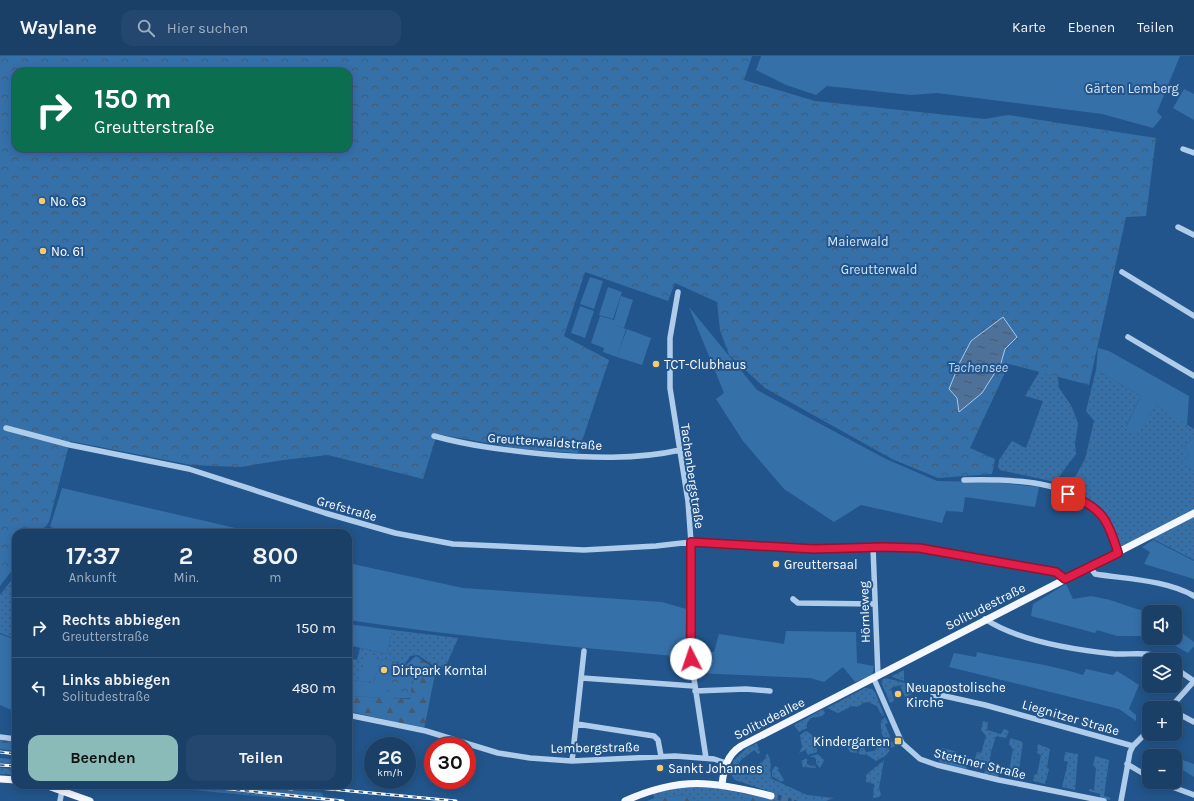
<!DOCTYPE html>
<html lang="de">
<head>
<meta charset="utf-8">
<style>
	:root { --surface:#1a4068; --page:#23476e; --text:#f1f3f6; --muted:#9fafc0; --line:#38597c; --accent:#8bbbb9 }
	body { margin:0; font-family:Karla,sans-serif; background:var(--page); color:var(--text); height:100vh; display:flex; flex-direction:column; font-size:15px; white-space:nowrap }
	* { box-sizing:border-box; margin:0 }
	p { font-size:13px; color:var(--muted) }
	.icon { flex:none; width:22px; height:22px; fill:none; stroke:currentColor; stroke-width:2; stroke-linecap:round; stroke-linejoin:round }
	.map { position:relative; flex:1; overflow:hidden }
	.side { position:absolute; left:12px; top:473px; width:340px; height:260px; display:flex; flex-direction:column; background:var(--surface); border-radius:12px; box-shadow:0 2px 10px #0003,0 0 0 1px var(--line) }
	.side>* { flex:none }
	.guide { position:absolute; left:12px; top:12px; width:340px; height:84px; border-radius:12px; box-shadow:0 2px 10px #0003,0 0 0 1px var(--line); background:#0b6e4f; color:#fff; overflow:hidden }
	.tools { position:absolute; left:1142px; top:549px; display:grid; gap:8px }
	.tools a { display:grid; place-items:center; width:40px; height:40px; border-radius:8px; background:var(--surface); box-shadow:0 2px 10px #0003,0 0 0 1px var(--line); font-size:20px }
	.speed { position:absolute; left:364px; top:681px; display:flex; gap:8px; font-size:20px; font-weight:700; text-align:center }
	.speed>* { display:grid; place-content:center; width:52px; height:52px; border-radius:50%; background:var(--surface); box-shadow:0 2px 10px #0003,0 0 0 1px var(--line); line-height:1 }
	.speed small { font-size:10px; font-weight:400 }
	.speed .limit { border:6px solid #d22; background:#fff; color:#111 }
	.pin { position:absolute; display:grid; place-items:center; width:34px; height:34px; color:#fff; margin:-17px; border-radius:8px; box-shadow:0 2px 6px #0006 }
	.me { position:absolute; width:44px; margin:-22px; rotate:356deg; stroke-linejoin:round; filter:drop-shadow(0 0 3px #0008) }
	.turn { display:flex; align-items:center; gap:14px; height:84px; padding:0 16px; font-size:18px }
	.turn .icon { width:52px; height:52px; stroke-width:2.5 }
	.turn b { display:block; font-size:28px; line-height:34px }
	.eta { display:flex; justify-content:space-evenly; align-items:center; height:68px; text-align:center }
	.eta b { font-size:24px; font-weight:700; line-height:28px }
	.primary-button { display:flex; gap:8px; margin-top:auto; padding:8px 16px }
	.primary-button a { flex:1; height:46px; border-radius:12px; background:var(--accent); color:#111; font-size:16px; font-weight:700; line-height:46px; text-align:center }
	.primary-button a+a { background:var(--page); color:var(--text) }
	ul { padding:0; list-style:none }
	li { display:flex; align-items:center; gap:12px; height:60px; padding:0 16px; border-top:1px solid var(--line) }
	li div { flex:1 }
	li b { display:block; font-size:15px }
	li em { font-style:normal }
	header { display:flex; align-items:center; gap:24px; box-sizing:border-box; height:56px; padding:0 20px; background:var(--surface); border-bottom:1px solid var(--line) }
	header strong { font-size:19px }
	nav { display:flex; gap:22px; margin-inline-start:auto; font-size:14px }
	.search { width:280px; height:36px; background:var(--page); display:flex; align-items:center; gap:10px; box-sizing:border-box; padding:0 14px; border-radius:12px; color:var(--muted); font-size:15px }
	.map>svg:first-child { display:block }
	.grass { fill:url(#grass-dots) }
	.forest { fill:url(#forest-firs) }
	.park { fill:url(#park-crowns); fill-rule:evenodd }
	.garden { fill:#3670a9 }
	.water { fill:url(#water-ripples); stroke:#a3c9ec }
	.lines { fill:none; stroke-linecap:round; stroke-linejoin:round }
	.major-tunnel { stroke:#436e9c; stroke-width:7; stroke-dasharray:7 3.5; stroke-linecap:butt }
	.minor { stroke:#afcdeb; stroke-width:5.5 }
	.major { stroke:#f4f8fe; stroke-width:7 }
	.rail-casing { stroke:#fff; stroke-width:3 }
	.rail { stroke:#22558b; stroke-width:1.5; stroke-dasharray:4.5; stroke-linecap:butt }
	.route-casing { stroke:#92132f; stroke-width:10 }
	.route { stroke:#e11d48; stroke-width:7 }
	.poi-dot { fill:#f7ca71; stroke:#22558b; stroke-width:1.5 }
	.labels { text-anchor:middle; stroke-width:4; stroke-linejoin:round; paint-order:stroke }
	.park-label { font-size:13px; fill:#d4e6f8; stroke:#22558b }
	.poi-label { font-size:13px; fill:#fff; stroke:#22558b; text-anchor:start }
	.street-label { font-size:13px; fill:#fff; stroke:#22558b }
	.water-label { font-size:14px; font-style:italic; fill:#bbd7f2; stroke:#22558b }
</style>
</head>
<body>
<header>
<strong>Waylane</strong>
<div class="search"><svg class="icon" aria-label="search" viewBox="0 0 24 24"><circle cx="10" cy="10" r="6"/><path d="M15 15l6 6"/></svg>Hier suchen</div>
<nav><a>Karte</a><a>Ebenen</a><a>Teilen</a></nav>
</header>
<div class="map">
<svg width="1194" height="745" viewBox="0 0 1194 745">
	<defs>
		<pattern id="grass-dots" width="8" height="8" patternUnits="userSpaceOnUse"><rect width="8" height="8" fill="#3670a9"/><path d="M2 2h.1M6 6h.1" fill="none" stroke="#435a71" stroke-width="1.8" stroke-linecap="round"/></pattern>
		<pattern id="forest-firs" width="22" height="20" patternUnits="userSpaceOnUse"><rect width="22" height="20" fill="#3670a9"/><path d="M5 1l3.5 6h-7zM16 11l3.5 6h-7z" fill="#435a71"/></pattern>
		<pattern id="park-crowns" width="20" height="18" patternUnits="userSpaceOnUse"><rect width="20" height="18" fill="#3670a9"/><path d="M2 6a3 3 0 1 1 6 0M12 15a3 3 0 1 1 6 0" fill="none" stroke="#435a71"/></pattern>
		<pattern id="water-ripples" width="26" height="14" patternUnits="userSpaceOnUse"><rect width="26" height="14" fill="#4d7198"/><path d="M2 4q2-2 4 0t4 0M15 11q2-2 4 0t4 0" fill="none" stroke="#4c5b6a"/></pattern>
	</defs>
	<rect width="100%" height="100%" fill="#22558b"/>
	<path class="grass" d="M1056,302L1059,332L1071,349L1078,367L1075,388L1076,398L1055,426L1000,414L998,411L999,404L1012,385L1026,392L1043,345L1025,340L1045,306Z
		M1096,314L1141,340L1126,370L1138,377L1156,349L1194,373V381L1183,392L1189,399L1181,407L1194,415V504L1149,481L1118,497L1106,463L1068,434L1085,403L1094,365L1086,355Z
		M16,518V583L0,577V539Z
		M392,574L458,582L445,612L434,610L418,599L410,600L404,610L393,605L382,603L373,627L352,624L348,638V602L357,604L360,592L387,598Z
		M904,614V625L892,621V620Z
		M886,622L928,633L929,634L922,637L920,635L905,641L900,629L891,632L894,645L890,647L881,626L883,623Z
		M865,632L872,633L875,636L884,659L882,660L877,650L868,646L863,647L858,651L852,650L838,657L827,652Z
		M823,653L825,657L822,660L811,662L807,667V672L799,676L794,669Z
		M885,661L888,667L885,668L892,686H894L896,689L892,692C883,687 880,674 881,665Z
		M983,665L988,666L987,674L1001,678L1004,673L1009,675L1006,682L996,680L991,696L989,713L999,717L998,721L988,718L984,719L986,710L974,706L977,696L981,697L986,680L981,674Z
		M806,675C815,679 817,687 817,696L808,699L805,694L799,697L802,691L800,679Z
		M1010,682L1023,686L1018,721L1003,719L1005,714H1009L1013,693L1009,689Z
		M757,687L760,697L758,698L754,694L741,704L737,711L741,715L747,718L765,703L767,697C774,708 768,713 772,723L807,739L834,742L826,745H798L735,724L732,720L733,705L747,692Z
		M848,688L857,690V697L850,696L846,689Z
		M1038,688L1050,693L1047,712L1049,713L1045,728L1033,725L1034,719L1037,718L1041,699L1037,697Z
		M881,689L890,694L885,700L876,705L867,699L858,698L861,691L863,690L866,696L875,695L877,691Z
		M1065,696L1078,698L1075,734L1062,731L1068,706L1064,705Z
		M818,698L824,704L820,712L816,707V703L814,701H809Z
		M1095,700L1109,704L1104,740L1111,742L1110,744L1100,742V738L1089,735V733L1094,734L1096,712L1093,710Z
		M0,702L16,704V708L0,707Z
		M807,702V708L811,710L815,709L816,712L803,711L801,705Z
		M884,704L879,732L881,739L879,741L873,742L874,728L866,726V719Z
		M775,710L779,712L778,714L784,724L781,726L772,720V715Z
		M0,712L16,713V719L0,718Z
		M141,729H177L285,741L289,743Z
		M206,729H235L323,737V742Z
		M689,730L712,731L751,739L744,745H699L685,739L654,742L653,737Z"/>
	<path class="forest" d="M416,600L432,611L435,618L424,673L348,655V640L410,643L414,617L405,610Z
		M0,684L16,686V695L0,693Z
		M685,739L699,745H647L654,742Z
		M751,739L782,745H744Z"/>
	<path class="park" d="M0,0H752L744,24L815,45L985,63L1008,59L1156,82L1146,160L1126,161L1089,329L1009,308L970,392L995,403L992,418L938,422L892,403L765,332L729,299L720,274L717,246L675,227L668,245L585,216L564,280L609,304L578,397L521,393L437,378L423,423L328,399L283,404L241,411L191,409L70,385L49,466L41,477H16V509L0,530ZM16,16H348V92H16Z
		M393,605L414,617L410,642H387V625Z
		M942,692L958,696V698L969,701L966,713L939,706Z"/>
	<path class="garden" d="M761,0H1180L1157,56L1162,61L1153,72L1102,58L937,37L911,39L827,30L816,39L786,29L756,14Z
		M1184,33L1194,38V64L1173,52Z
		M590,221L603,225L594,253L580,248Z
		M608,231L622,236L613,263L599,259Z
		M621,240L633,244L624,272L612,268L626,273L617,301L603,296L604,292L591,287L600,260L614,264Z
		M580,250L594,255L585,282L571,277Z
		M689,251L757,334L886,403L937,425L991,426L1039,431L1035,451L965,441L963,456L946,455L942,467L861,449L834,466L784,433L743,385L716,343L724,337Z
		M627,273L651,282L642,309L617,301Z
		M1098,292L1109,295L1189,340L1187,369L1156,349L1138,378L1126,371L1141,340L1096,314Z
		M1194,381V415L1181,407L1189,399L1183,392Z
		M62,432L257,477H69L50,471Z
		M1153,484L1194,505V523L1144,508L1150,496L1142,491Z
		M348,507L463,532L662,546L686,553L685,601C572,591 460,581 348,564Z
		M1066,528L1073,543L1091,540L1110,544L1143,555L1146,550L1156,555L1158,552L1164,556H1149V576L1144,580H1117L1097,574L1095,577L1031,560L1033,548Z
		M348,568L392,574L387,598L348,589Z
		M1175,572L1194,586V590L1188,597L1161,582H1175Z
		M786,575L856,576L857,607L874,610L872,620L855,626L843,611L824,626L810,622L695,617L694,595L714,596L719,578L784,588Z
		M0,578L16,584V656L0,649Z
		M977,596C1013,604 1049,608 1083,619L1086,613L1113,619L1117,615L1139,629L1129,653L1136,659V665L1119,653L949,611L954,597L976,601Z
		M366,600L380,605L373,625L360,621Z
		M382,603L393,605L387,625V642L348,640L352,624L373,627Z
		M1177,702L1194,708V721L1175,709Z"/>
	<path class="water" d="M1003,261L1017,281L1005,293L1001,307L982,337L959,356L957,342L949,333L960,306L971,285Z"/>
	<g class="lines">
		<path class="major-tunnel" d="M771,740L794,745"/>
		<path class="minor" d="M1183,93L1194,97
			M1178,171L1194,179
			M1122,216L1194,260
			M678,236L670,282V332L688,445L691,486L689,590L706,702
			M1128,281L1194,320
			M6,372L70,389L189,413L325,457L395,477L453,488L584,494L656,490L691,486L814,493L893,491L919,492L1056,516L1065,523
			M434,380C470,390 505,394 543,398C588,402 636,404 680,394
			M964,424C1011,423 1072,423 1105,462C1113,471 1115,486 1118,497
			M873,491L878,620
			M1090,511L1095,518C1126,523 1166,524 1194,540
			M793,543L798,547L874,548
			M985,563C1018,585 1076,594 1115,598C1132,599 1147,594 1163,604
			M582,622L694,630
			M874,623L902,687L920,703L937,709L999,724L1104,745
			M695,635L746,633L770,635
			M933,640L940,639L985,649L1133,690
			M1170,652L1194,625L1175,612
			M1175,656L1194,666
			M348,659L426,675L498,697L530,702L572,705L675,700L714,703L726,707
			M577,668L654,680L658,684L661,700
			M0,681L16,683
			M572,705L584,595
			M1127,708L1149,721
			M1159,726L1194,739
			M60,745L63,729
			M1121,745L1130,696L1133,690L1149,674"/>
		<path class="major" d="M0,723L16,724
			M722,728C724,712 727,699 741,690L1194,457
			M45,729L90,745
			M625,745C680,720 714,725 771,740"/>
		<g class="rail-casing">
			<path id="rail" d="M0,696L16,698
				M0,709L16,710
				M191,729L343,745
				M256,729L292,733
				M287,729L456,745"/>
		</g>
		<use href="#rail" class="rail"/>
	</g>
	<g class="lines">
		<g class="route-casing">
			<path id="route" d="M691,603V486L814,493L883,491L919,492L1056,516L1065,523L1118,497C1108,463 1102,452 1068,438"/>
		</g>
		<use href="#route" class="route"/>
	</g>
	<g class="poi-dot">
		<circle cx="42" cy="145" r="4"/>
		<circle cx="43" cy="195" r="4"/>
		<circle cx="656" cy="308" r="4"/>
		<circle cx="776" cy="508" r="4"/>
		<circle cx="384" cy="614" r="4"/>
		<circle cx="898" cy="638" r="4"/>
		<rect x="894" y="681" width="8" height="8" rx="2"/>
		<circle cx="660" cy="712" r="4"/>
	</g>
	<g class="labels">
		<g class="park-label">
			<text x="1132" y="37">Gärten Lemberg</text>
			<text x="858" y="190">Maierwald</text>
			<text x="879" y="218">Greutterwald</text>
		</g>
		<g class="poi-label">
			<text x="50" y="150">No. 63</text>
			<text x="51" y="200">No. 61</text>
			<text x="664" y="313">TCT-Clubhaus</text>
			<text x="784" y="513">Greuttersaal</text>
			<text x="392" y="619">Dirtpark Korntal</text>
			<text x="906" y="636">Neuapostolische<tspan x="906" dy="15">Kirche</tspan></text>
			<text x="890" y="690" text-anchor="end">Kindergarten</text>
			<text x="668" y="717">Sankt Johannes</text>
		</g>
		<g class="street-label">
			<text transform="translate(545 385) rotate(4)" y="5">Greutterwaldstraße</text>
			<text transform="translate(693 420) rotate(82)" y="5">Tachenbergstraße</text>
			<text transform="translate(347 452) rotate(16)" y="5">Grefstraße</text>
			<text transform="translate(985 550) rotate(-27)" y="5">Solitudestraße</text>
			<text transform="translate(864 556) rotate(-92)" y="5">Hörnleweg</text>
			<text transform="translate(1071 661) rotate(16)" y="5">Liegnitzer Straße</text>
			<text transform="translate(769 662) rotate(-27)" y="5">Solitudeallee</text>
			<text transform="translate(595 691) rotate(-1)" y="5">Lembergstraße</text>
			<text transform="translate(980 707) rotate(14)" y="5">Stettiner Straße</text>
		</g>
		<g class="water-label">
			<text x="978" y="316">Tachensee</text>
		</g>
	</g>
</svg>
<div class="tools">
<a><svg class="icon" aria-label="sound" viewBox="0 0 24 24"><path d="M4 9h4l5-4v14l-5-4H4zM17 9q2 3 0 6"/></svg></a>
<a><svg class="icon" aria-label="layers" viewBox="0 0 24 24"><path d="M12 4l9 5-9 5-9-5zM3 14l9 5 9-5"/></svg></a>
<a>+</a>
<a>−</a>
</div>
<div class="speed"><div>26<small>km/h</small></div><div class="limit">30</div></div>
<div class="pin" style="left:1068px;top:438px;background:#d93025"><svg class="icon" aria-label="arrive" viewBox="0 0 24 24"><path d="M6 21V4h12l-3 4 3 4H6"/></svg></div>
<svg class="me" style="left:691px;top:603px" viewBox="-20 -20 40 40"><circle r="19" fill="#fff"/><path d="M0-13L10 11 0 6-10 11z" fill="#e11d48"/></svg>
<div class="guide">
<div class="turn"><svg class="icon" aria-label="right" viewBox="0 0 24 24"><path d="M7 20v-9h11M14 6l5 5-5 5"/></svg><div><b>150 m</b>Greutterstraße</div></div>
</div>
<section class="side">
<div class="eta">
<div><b>17:37</b><p>Ankunft</p></div>
<div><b>2</b><p>Min.</p></div>
<div><b>800</b><p>m</p></div>
</div>
<ul>
<li><svg class="icon" aria-label="right" viewBox="0 0 24 24"><path d="M7 20v-9h11M14 6l5 5-5 5"/></svg><div><b>Rechts abbiegen</b><p>Greutterstraße</p></div><em>150 m</em></li>
<li><svg class="icon" aria-label="left" viewBox="0 0 24 24"><path d="M17 20v-9H6M10 6l-5 5 5 5"/></svg><div><b>Links abbiegen</b><p>Solitudestraße</p></div><em>480 m</em></li>
</ul>
<div class="primary-button"><a>Beenden</a><a>Teilen</a></div>
</section>
</div>
</body>
</html>
